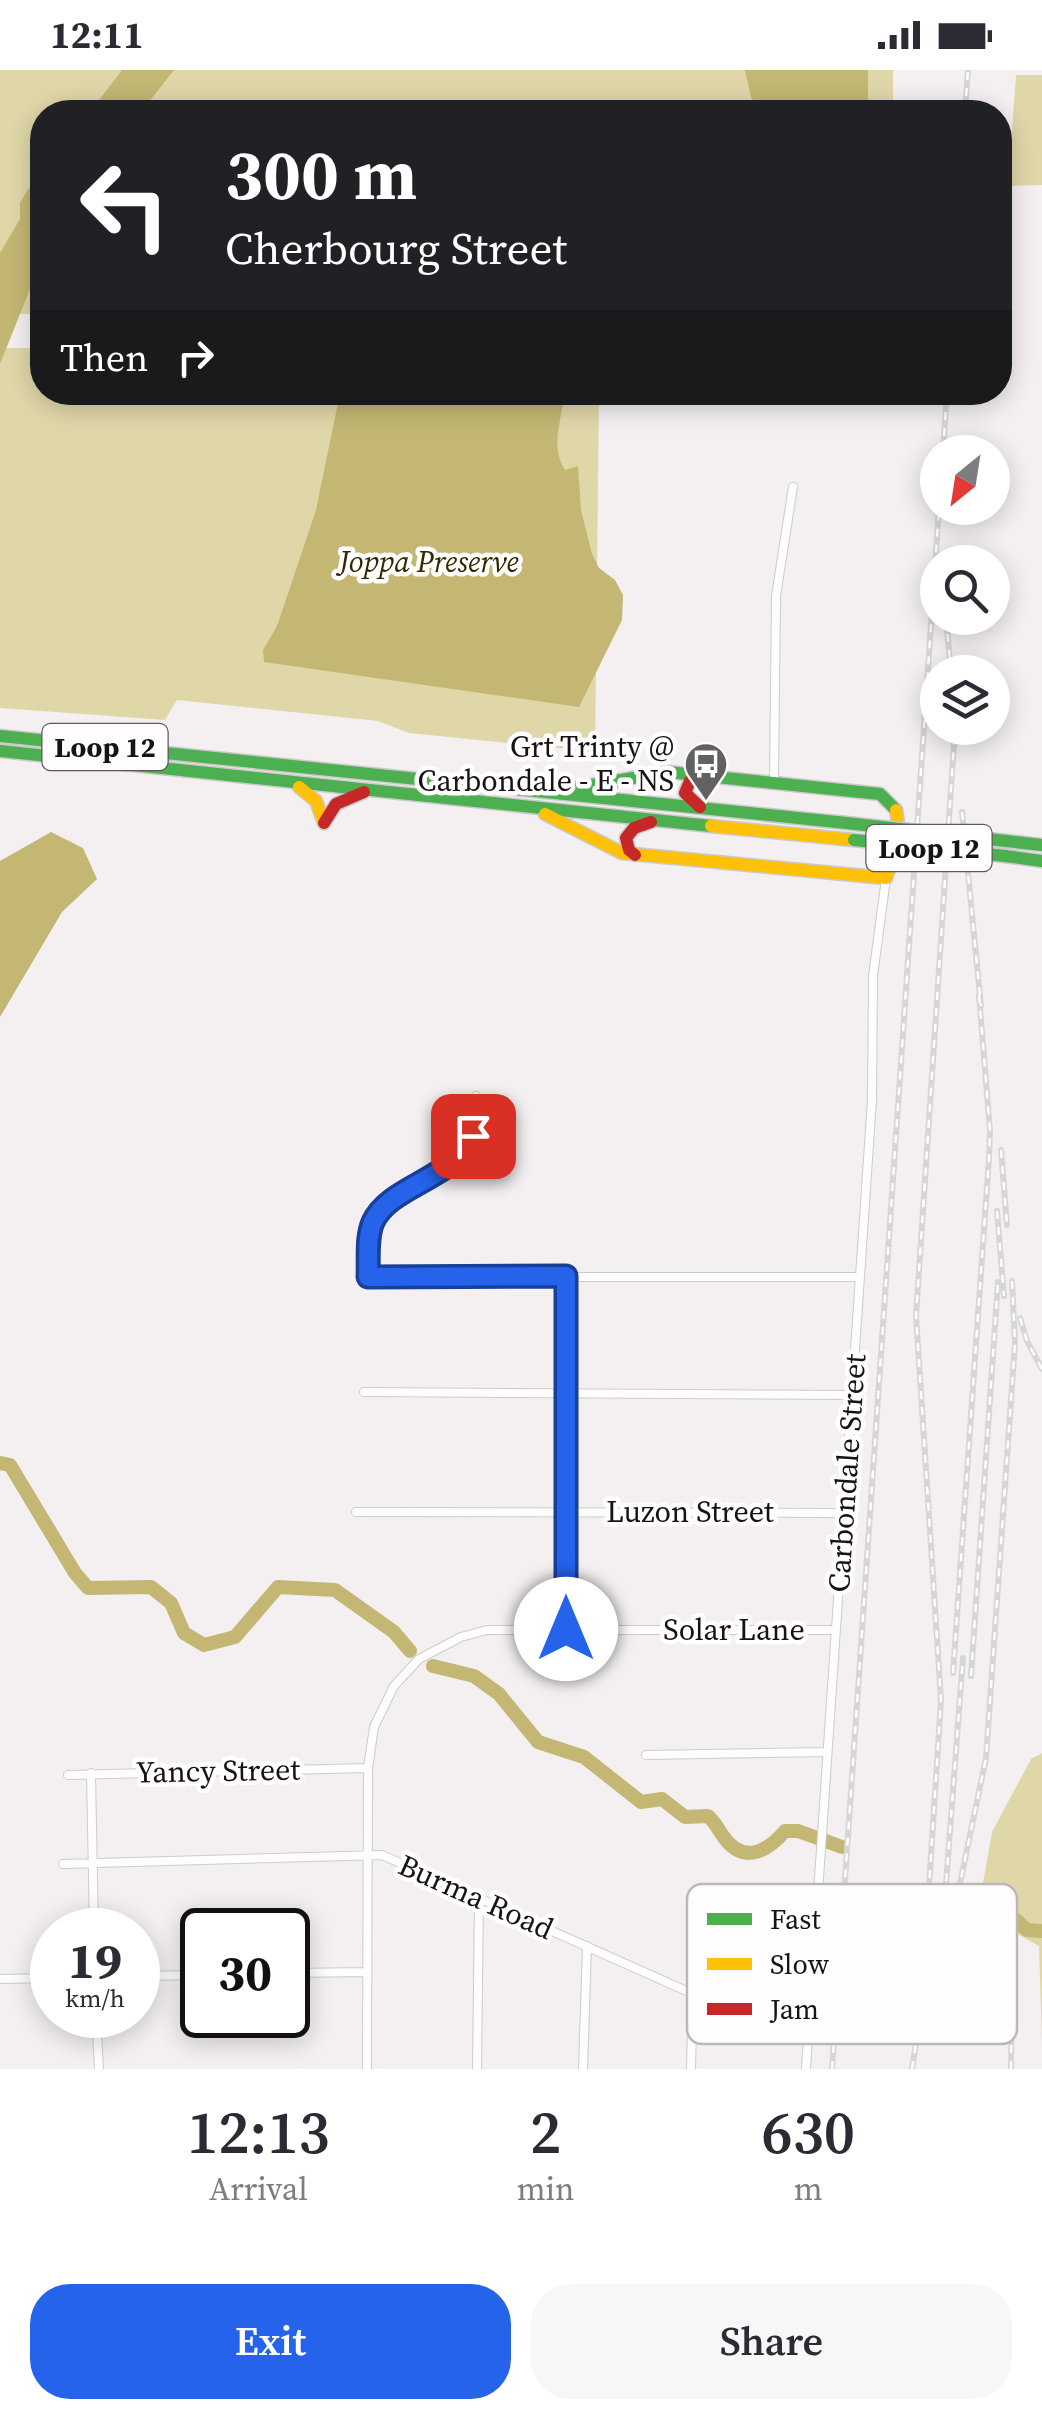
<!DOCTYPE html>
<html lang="en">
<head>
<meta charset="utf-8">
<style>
	:root { --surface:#fff; --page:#f7f7f7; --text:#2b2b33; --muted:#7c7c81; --accent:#2563eb }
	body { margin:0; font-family:"Source Serif 4",serif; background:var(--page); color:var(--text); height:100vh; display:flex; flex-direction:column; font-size:38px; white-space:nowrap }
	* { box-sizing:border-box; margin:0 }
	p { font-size:32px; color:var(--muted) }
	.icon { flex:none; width:55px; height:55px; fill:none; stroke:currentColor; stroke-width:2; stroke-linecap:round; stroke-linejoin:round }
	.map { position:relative; height:1999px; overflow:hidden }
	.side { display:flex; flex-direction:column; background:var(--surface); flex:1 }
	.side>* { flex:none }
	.hud { position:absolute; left:30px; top:30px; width:982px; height:305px; border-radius:40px; box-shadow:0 5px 25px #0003; background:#202124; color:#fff; overflow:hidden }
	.needle { width:65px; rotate:210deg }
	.tools { position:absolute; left:920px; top:365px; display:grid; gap:20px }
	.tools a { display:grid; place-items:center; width:90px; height:90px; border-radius:50%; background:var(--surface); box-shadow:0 5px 25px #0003; font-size:50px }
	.speed { position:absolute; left:30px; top:1838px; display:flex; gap:20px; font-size:50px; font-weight:700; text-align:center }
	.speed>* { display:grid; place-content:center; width:130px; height:130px; border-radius:50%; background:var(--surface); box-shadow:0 5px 25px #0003; line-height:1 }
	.speed small { font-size:25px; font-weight:400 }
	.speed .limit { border:5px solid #111; border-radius:15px; background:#fff; color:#111 }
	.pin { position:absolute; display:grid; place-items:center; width:85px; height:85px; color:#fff; margin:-42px; border-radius:20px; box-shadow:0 5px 15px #0006 }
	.me { position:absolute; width:110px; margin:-55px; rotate:0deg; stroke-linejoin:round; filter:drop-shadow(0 0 8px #0008) }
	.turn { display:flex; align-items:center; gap:35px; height:210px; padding:0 30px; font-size:45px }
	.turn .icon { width:130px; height:130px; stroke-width:2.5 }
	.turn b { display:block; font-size:70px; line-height:85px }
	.then { display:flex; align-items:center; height:95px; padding:0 30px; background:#0003; gap:20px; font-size:38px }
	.eta { display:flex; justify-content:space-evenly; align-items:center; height:170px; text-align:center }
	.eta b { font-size:60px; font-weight:600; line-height:70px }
	.action { display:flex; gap:20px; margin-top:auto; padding:20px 30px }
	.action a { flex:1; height:115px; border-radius:40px; background:var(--accent); color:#fff; font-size:40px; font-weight:600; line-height:115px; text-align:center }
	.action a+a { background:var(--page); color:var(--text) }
	.status { display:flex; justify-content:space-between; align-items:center; height:70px; padding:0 50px; background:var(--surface); direction:ltr }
	.status svg { height:28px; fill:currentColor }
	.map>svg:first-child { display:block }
	.green { fill:#e0d7a9 }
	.water { fill:#c3b773 }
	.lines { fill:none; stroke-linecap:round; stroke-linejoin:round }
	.river { stroke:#c3b773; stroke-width:14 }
	.street-casing { stroke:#cecbcc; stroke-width:10 }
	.fast-casing { stroke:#cccacb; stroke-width:15 }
	.slow-casing { stroke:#cccacb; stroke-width:15 }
	.jam-casing { stroke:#cccacb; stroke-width:15 }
	.street { stroke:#fdfdfd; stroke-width:8 }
	.fast { stroke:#4caf50; stroke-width:12 }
	.slow { stroke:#ffc107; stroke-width:12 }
	.jam { stroke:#c62828; stroke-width:12 }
	.rail-casing { stroke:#d7d6d7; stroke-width:6 }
	.rail { stroke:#fffdfe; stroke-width:2.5; stroke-dasharray:8; stroke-linecap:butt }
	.fast-bridge-casing { stroke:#cccacb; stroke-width:15; stroke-linecap:butt }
	.fast-bridge { stroke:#4caf50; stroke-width:12 }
	.route-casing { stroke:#184099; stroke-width:25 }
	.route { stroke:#2563eb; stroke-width:18 }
	.labels { text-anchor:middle; stroke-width:9; stroke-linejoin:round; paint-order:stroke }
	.shield { fill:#fffdfe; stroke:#5b595a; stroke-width:2.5 }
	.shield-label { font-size:28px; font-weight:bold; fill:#151314 }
	.park-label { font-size:30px; font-style:italic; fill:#312a00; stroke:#fffdfe }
	.poi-label { font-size:30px; fill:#151314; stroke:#fffdfe; text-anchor:end }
	.street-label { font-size:30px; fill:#151314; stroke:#fffdfe }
	.key { fill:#fffdfe; stroke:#b9b7b8; stroke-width:2.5 }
	.key-label { font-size:28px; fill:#151314 }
</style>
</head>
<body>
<div class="status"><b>12:11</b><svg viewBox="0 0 49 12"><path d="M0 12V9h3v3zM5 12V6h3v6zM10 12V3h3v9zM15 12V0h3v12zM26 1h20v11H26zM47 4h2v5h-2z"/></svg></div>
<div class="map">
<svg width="1042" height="1999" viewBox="0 0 1042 1999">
	<rect width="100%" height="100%" fill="#f4f0f2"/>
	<path class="green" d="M0,0H893V42H42V244H0Z
		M1016,5H1042V115L1008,116Z
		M0,278H42V322L599,323L595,686H588V681L409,663L378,651L177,630L165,650L0,638Z
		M1042,1683V1972L1039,1876L1001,1855L997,1857L992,1885L974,1864L992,1762L1031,1689Z"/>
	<path class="water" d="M122,0H174L141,42H90Z
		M745,0H868V28L872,42H760L751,27Z
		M42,112V189L0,294V183L20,149V133L28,119L34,120Z
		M564,323C563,349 549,374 565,400L578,396L581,440L592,484L599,498L615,510L623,525L622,550L579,637L264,592L263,580L277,556L316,440L340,323Z
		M51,762L83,778L97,809L62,842L0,947V791Z"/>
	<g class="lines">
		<path class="river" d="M0,1393L10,1395L75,1503L88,1518L151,1517L171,1533L184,1563L204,1575L235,1567L278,1517L335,1520L394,1562L410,1581
			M433,1596L474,1606L499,1624L538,1672L584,1687L641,1732L662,1729L685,1747L708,1746C716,1753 717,1758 723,1766C743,1795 767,1782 785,1761H798L842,1777
			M971,1829L1004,1839L1027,1860L1042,1861"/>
		<g class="street-casing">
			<path id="street" d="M774,711L776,526L793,417
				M476,1026C476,1091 451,1093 402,1125C391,1132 379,1140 373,1152C366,1168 369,1190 368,1207H860
				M364,1322L852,1325
				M356,1442L843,1443
				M565,1559L566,1206
				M646,1685L827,1682
				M91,1703L94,1860
				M68,1705L368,1698
				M63,1794L382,1785L785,1965L808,1970
				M288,1903L367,1902
				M138,1906L202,1905
				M0,1909L52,1908
				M96,1945L99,1999
				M367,1999L368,1698L374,1657L394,1616L419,1589L461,1567L487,1560H836
				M477,1999L479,1828
				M583,1999L587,1876
				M691,1999L693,1922
				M806,1999L872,1030L873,906L886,808"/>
		</g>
		<g class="fast-casing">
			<path id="fast" d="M0,666L856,754
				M0,681L711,756
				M563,720L668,702L880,724L896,740
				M1006,771L1042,775
				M1005,786L1042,791"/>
		</g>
		<g class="slow-casing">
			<path id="slow" d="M299,717L316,731L324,753
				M545,744L622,783L886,808C894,786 901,763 896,740
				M711,756L854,770"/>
		</g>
		<g class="jam-casing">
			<path id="jam" d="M698,707L690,711L685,723L700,737
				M324,753L336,734L364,722
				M635,785L629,780L626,768L634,758L651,752"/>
		</g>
		<use href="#street" class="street"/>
		<use href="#fast" class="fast"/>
		<use href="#slow" class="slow"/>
		<use href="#jam" class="jam"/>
		<g class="rail-casing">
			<path id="rail" d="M965,42L968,0
				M943,382L947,322
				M946,548L951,602
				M962,742L981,936
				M1001,1080L1007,1155
				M997,1141L1004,1226
				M1020,1248L1027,1271L1042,1299
				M953,1603L989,1088L990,1061L979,925
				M971,1606L998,1212
				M958,1823L986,1688L1015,1273L1012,1211
				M939,1907L963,1588
				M832,1999L939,438
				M912,1999L921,1941L941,1630L916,1246L955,658
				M1011,1999L1012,1875"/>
		</g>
		<use href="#rail" class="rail"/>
		<g class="fast-bridge-casing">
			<path id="fast-bridge" d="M856,754L1006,771
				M854,770L1005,786"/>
		</g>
		<use href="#fast-bridge" class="fast-bridge"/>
	</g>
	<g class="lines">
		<g class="route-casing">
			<path id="route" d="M473,1066C455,1109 390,1115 373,1152C366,1168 369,1189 368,1207L566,1206V1559"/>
		</g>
		<use href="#route" class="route"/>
	</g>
	<defs>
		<g id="bus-pin" transform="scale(2.25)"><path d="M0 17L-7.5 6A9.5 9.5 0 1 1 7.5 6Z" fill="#636062" stroke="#fffdfe"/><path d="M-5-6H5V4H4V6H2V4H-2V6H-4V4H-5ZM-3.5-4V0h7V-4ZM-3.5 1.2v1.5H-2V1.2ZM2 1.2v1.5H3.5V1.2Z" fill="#fff"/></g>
	</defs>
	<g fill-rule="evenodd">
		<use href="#bus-pin" x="706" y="694"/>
	</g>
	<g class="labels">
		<g class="shield">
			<rect x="42.5" y="654" width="125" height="46" rx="8"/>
			<rect x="866.5" y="755" width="125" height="46" rx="8"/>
		</g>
		<g class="shield-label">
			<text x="105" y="687">Loop 12</text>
			<text x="929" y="788">Loop 12</text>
		</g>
		<g class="park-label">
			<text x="429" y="502">Joppa Preserve</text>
		</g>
		<g class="poi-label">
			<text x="674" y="687">Grt Trinty @<tspan x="674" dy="34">Carbondale - E - NS</tspan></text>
		</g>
		<g class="street-label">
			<text transform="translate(847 1403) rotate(-86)" y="10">Carbondale Street</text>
			<text x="690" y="1452">Luzon Street</text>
			<text x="734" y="1570">Solar Lane</text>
			<text transform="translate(218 1701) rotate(-1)" y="10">Yancy Street</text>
			<text transform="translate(476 1827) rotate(24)" y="10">Burma Road</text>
		</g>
	</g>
	<rect x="687" y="1814" width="330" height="160" rx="15" class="key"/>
	<rect x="707" y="1843" width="45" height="12" fill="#4caf50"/>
	<rect x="707" y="1888" width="45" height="12" fill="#ffc107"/>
	<rect x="707" y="1933" width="45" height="12" fill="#c62828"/>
	<g class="key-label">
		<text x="770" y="1859">Fast</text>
		<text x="770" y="1904">Slow</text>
		<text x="770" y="1949">Jam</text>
	</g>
</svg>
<div class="tools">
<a><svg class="needle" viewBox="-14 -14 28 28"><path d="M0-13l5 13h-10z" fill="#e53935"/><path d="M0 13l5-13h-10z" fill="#7c7c81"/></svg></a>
<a><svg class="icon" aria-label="search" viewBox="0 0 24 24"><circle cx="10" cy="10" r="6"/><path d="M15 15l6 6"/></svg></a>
<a><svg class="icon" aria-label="layers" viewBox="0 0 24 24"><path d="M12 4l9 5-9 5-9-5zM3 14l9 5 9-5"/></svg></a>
</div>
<div class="speed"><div>19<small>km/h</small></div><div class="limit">30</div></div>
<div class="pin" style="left:473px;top:1066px;background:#d93025"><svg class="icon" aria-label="arrive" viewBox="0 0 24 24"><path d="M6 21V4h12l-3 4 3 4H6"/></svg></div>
<svg class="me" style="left:566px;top:1559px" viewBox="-20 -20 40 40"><circle r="19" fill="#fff"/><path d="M0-13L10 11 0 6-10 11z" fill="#2563eb"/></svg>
<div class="hud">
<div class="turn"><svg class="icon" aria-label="left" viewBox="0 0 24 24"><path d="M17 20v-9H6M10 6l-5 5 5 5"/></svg><div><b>300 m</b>Cherbourg Street</div></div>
<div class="then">Then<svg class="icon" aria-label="right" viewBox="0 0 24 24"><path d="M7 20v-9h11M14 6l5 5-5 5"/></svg></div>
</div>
</div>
<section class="side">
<div class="eta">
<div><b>12:13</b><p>Arrival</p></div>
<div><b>2</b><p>min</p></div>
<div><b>630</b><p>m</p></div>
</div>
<div class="action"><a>Exit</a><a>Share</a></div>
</section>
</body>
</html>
